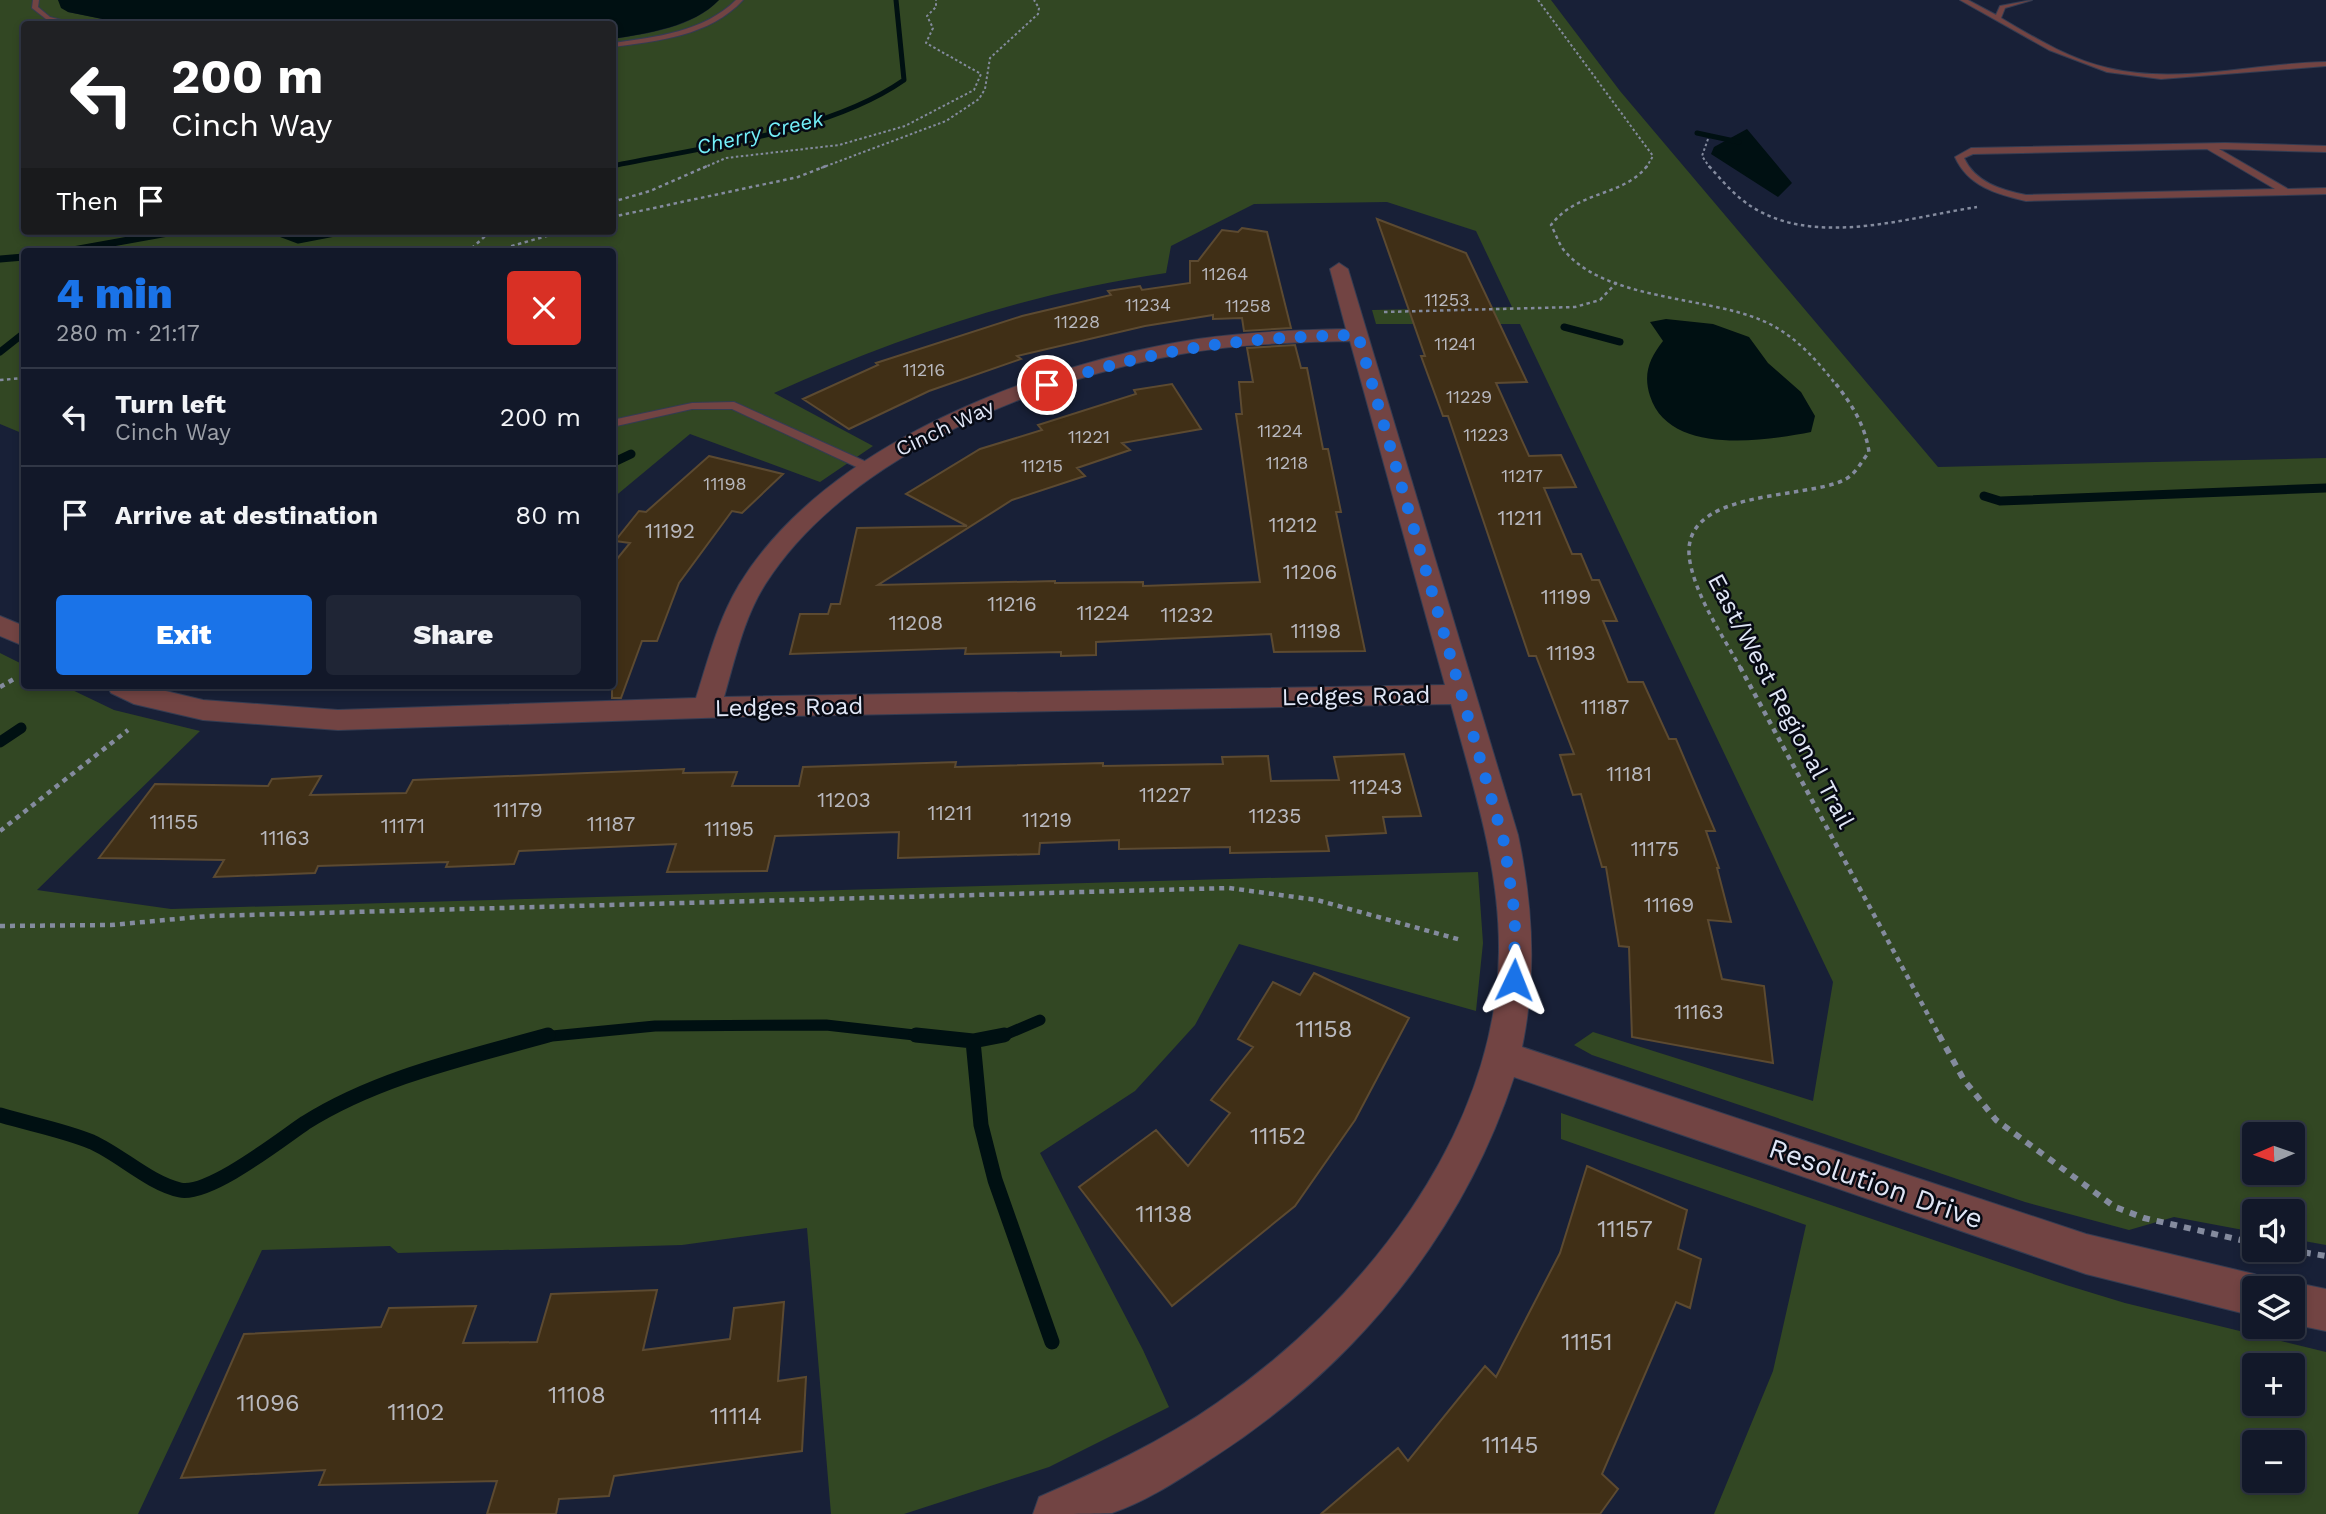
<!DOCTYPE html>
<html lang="en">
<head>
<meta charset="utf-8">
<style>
	:root { --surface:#121829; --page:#1f2535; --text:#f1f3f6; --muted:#9ca0a8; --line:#313746; --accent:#1a73e8 }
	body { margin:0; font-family:"Work Sans",sans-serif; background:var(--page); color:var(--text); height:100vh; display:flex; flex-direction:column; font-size:26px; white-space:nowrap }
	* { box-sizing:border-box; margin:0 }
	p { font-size:23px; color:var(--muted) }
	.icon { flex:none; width:38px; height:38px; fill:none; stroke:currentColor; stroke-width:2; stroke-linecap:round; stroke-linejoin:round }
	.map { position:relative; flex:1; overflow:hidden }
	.panel { position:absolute; left:21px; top:248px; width:595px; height:441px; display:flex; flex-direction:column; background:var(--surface); border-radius:7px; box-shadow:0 4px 10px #0003,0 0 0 2px var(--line) }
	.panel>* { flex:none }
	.guide { position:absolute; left:21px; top:21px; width:595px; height:214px; border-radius:7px; box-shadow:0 4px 10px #0003,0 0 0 2px var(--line); background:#202124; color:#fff; overflow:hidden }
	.needle { width:46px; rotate:268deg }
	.tools { position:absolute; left:2242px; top:1122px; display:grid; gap:14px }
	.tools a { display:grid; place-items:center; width:63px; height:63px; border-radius:7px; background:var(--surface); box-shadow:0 4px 10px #0003,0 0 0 2px var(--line); font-size:35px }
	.pin { position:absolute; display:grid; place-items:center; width:60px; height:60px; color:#fff; margin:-30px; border:4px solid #fff; border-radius:50%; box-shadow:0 2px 7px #0007 }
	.me { position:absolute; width:77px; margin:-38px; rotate:2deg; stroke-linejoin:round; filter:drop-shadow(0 0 5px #0008) }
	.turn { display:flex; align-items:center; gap:24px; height:147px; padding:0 35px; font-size:32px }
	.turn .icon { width:91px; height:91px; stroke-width:2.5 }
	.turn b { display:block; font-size:49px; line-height:60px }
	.then { display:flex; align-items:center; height:66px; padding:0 35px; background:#0003; gap:14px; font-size:26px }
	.round { display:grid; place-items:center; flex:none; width:74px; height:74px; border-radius:7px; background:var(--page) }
	.headline { display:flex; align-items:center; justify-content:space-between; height:119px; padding:0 35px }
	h1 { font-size:42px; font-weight:800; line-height:52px; color:var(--accent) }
	.button { display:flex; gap:14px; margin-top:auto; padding:14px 35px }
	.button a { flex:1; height:80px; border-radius:7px; background:var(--accent); color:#fff; font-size:28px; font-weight:800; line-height:80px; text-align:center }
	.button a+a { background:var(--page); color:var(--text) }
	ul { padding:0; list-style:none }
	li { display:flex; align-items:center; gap:21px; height:98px; padding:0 35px; border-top:2px solid var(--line) }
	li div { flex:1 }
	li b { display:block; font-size:26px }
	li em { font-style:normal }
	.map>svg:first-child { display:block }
	.green { fill:#324723; fill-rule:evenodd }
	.water { fill:#001012 }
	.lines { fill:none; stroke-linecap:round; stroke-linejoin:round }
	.stream-far4 { stroke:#001012; stroke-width:5 }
	.stream-far3 { stroke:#001012; stroke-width:7 }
	.stream-far2 { stroke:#001012; stroke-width:9 }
	.stream-far1 { stroke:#001012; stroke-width:11 }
	.stream { stroke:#001012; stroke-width:15 }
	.building { fill:#402f16; stroke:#5c4a31; stroke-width:2 }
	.lane-casing { stroke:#343c52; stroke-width:2 }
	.street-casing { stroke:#343c52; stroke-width:2 }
	.path-far4 { stroke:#848b9e; stroke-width:2; stroke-dasharray:2.5 2.5; stroke-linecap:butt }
	.path-far3 { stroke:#848b9e; stroke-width:2.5; stroke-dasharray:3.5 3.5; stroke-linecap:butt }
	.path-far2 { stroke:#848b9e; stroke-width:3.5; stroke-dasharray:4.5 4.5; stroke-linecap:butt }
	.path-far1 { stroke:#848b9e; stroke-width:4.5; stroke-dasharray:5 5; stroke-linecap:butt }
	.path { stroke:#848b9e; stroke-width:6; stroke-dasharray:7 7; stroke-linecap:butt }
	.lane { fill:#724443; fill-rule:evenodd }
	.street { fill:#724443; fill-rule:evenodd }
	.route { stroke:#1a73e8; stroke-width:12; stroke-dasharray:0 21.6 }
	.labels { text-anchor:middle; stroke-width:5; stroke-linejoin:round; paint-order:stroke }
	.far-number-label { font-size:18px; fill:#b8b8be }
	.far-water-label { font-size:21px; font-style:italic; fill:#73f0f9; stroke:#070a14 }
	.far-street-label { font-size:21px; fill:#e0e6f6; stroke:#070a14 }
	.number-label { font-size:21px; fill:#b8b8be }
	.street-label { font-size:24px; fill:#e0e6f6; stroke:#070a14 }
	.near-number-label { font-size:24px; fill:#b8b8be }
	.near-street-label { font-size:28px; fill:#e0e6f6; stroke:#070a14 }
</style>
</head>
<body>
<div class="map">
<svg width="2326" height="1514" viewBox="0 0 2326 1514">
	<rect width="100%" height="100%" fill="#182037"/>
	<path class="green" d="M0,0H58L68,12L127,24H24V231H612L613,39C647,34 694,27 719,0H1551L1620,91L1938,467L2326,458V1245L2293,1239L2292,1211H2254V1232L2174,1217L2129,1230L2025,1202L1592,1055L1574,1045L1593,1032L1813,1101L1833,982L1520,324H1376L1372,310L1512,307L1476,231L1387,202L1254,204L1171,246L1166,273C1028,293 900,336 774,393L873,446L820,482L690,434L613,498L612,252H24V434L0,424ZM2254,1134H2292V1172H2254Z
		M0,653L24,665V686H64L114,710L200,731L37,890L171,909L1478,872L1483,943L1476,1011L1239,944L1195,1025L1135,1091L1040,1153L1143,1350L1169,1407L1049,1467L904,1514H831L807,1228L682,1245L398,1253L390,1246L262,1250L138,1514H0Z
		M1561,1113L2066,1285L2125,1303L2326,1352V1514H1714L1773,1371L1806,1225L1561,1139ZM2254,1365H2292V1404H2254ZM2254,1442H2292V1480H2254Z"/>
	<path class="water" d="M58,0H719C693,27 647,33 613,39L612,24H127L68,12L61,8Z
		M1747,129L1792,183L1778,197L1711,154L1714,147Z
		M1666,319L1713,324L1749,337L1768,363L1801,392L1815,416L1811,432C1765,441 1669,456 1650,396C1643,374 1649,359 1663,341L1650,322Z"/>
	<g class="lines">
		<path class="stream-far4" d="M1697,133L1739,142
			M612,166C703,147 828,133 904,80L896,0"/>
		<path class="stream-far3" d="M274,231L298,240L345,231
			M62,252L179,231
			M0,259L24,257
			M1564,327L1620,342
			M0,352L24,333"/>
		<path class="stream-far2" d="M612,463L631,454
			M1984,496L2000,501L2326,488"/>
		<path class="stream-far1" d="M0,742L21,728
			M542,1037L655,1026L826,1025L932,1037
			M1000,1037L1040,1020"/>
		<path class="stream" d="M916,1035L973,1041L1004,1035
			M973,1041L981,1125L995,1180L1052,1342
			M0,1115C30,1124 63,1130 92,1142C121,1155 149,1183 180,1190C209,1196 280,1140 305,1123C378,1077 466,1058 548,1035"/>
	</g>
	<path class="building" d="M1377,219L1466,253L1527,382L1496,383L1529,456L1561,455L1576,487L1544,488L1572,554H1581L1592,580H1599L1617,621H1603L1628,682H1643L1669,739H1676L1715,831H1706L1719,868H1717L1731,922L1708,920L1722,979L1764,986L1773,1063L1632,1037L1629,947L1619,946L1606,867H1602L1581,794L1573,795L1560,755L1574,754L1536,656H1529L1448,416H1443L1421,356H1425Z
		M1242,228L1267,232L1291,328L1244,331L1242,318L1213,319V315L1145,326L1017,356L1021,359L929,391L849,429L803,399L878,365L876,363L1022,316L1111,295L1108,291L1140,286L1142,290L1190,283V261H1198L1222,230L1238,232Z
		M1295,345L1301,368H1307L1323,449H1328L1341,512H1336L1365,651L1274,652L1271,634L1096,642V655L1061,656V652L965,654L966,648L790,654L800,614H828L831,604H840L857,528L967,526L906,494L980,449L1042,430L1038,425L1136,394L1134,390L1172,384L1201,429L1122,443L1130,450L1077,468L1085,476L1012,500L878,585L1055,581V583L1143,582V586L1260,582L1236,414H1242L1239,382H1253L1247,348Z
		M709,456L783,474L742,513L732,511L679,583L657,641H642L621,698H612V565L630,543L615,541L639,511L646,512Z
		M1404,754L1421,816L1383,817L1386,833L1326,836L1329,851L1230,853V847L1119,849V840L1040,843L1039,854L898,858L899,832L775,836L767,871L667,872L676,844L519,851L514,864L446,867L448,862L318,866L315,873L214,877L224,860L99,858L155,784L268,786L272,779L321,776L310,795L406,793L413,780L684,769L683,773L737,772L732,786H799L803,767L956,762L955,767L1103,763V766L1223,764L1222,757L1268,756L1271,781L1339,780L1334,757Z
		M1314,973L1409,1018L1355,1120L1295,1206L1172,1306L1079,1187L1156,1130L1188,1166L1230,1113L1211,1100L1253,1047L1238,1039L1273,982L1300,995Z
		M1587,1166L1687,1210L1678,1249L1701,1259L1690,1308L1676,1302L1602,1474L1618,1489L1600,1514H1321L1398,1448L1408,1461L1485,1366L1496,1377L1560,1253Z
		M657,1290L643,1350L730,1339L734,1308L784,1302L778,1381L806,1377L802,1451L614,1476L609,1496L559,1499L556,1514H487L497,1481L319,1485L325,1470L181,1478L244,1334L381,1327L389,1308L476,1306L463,1343L537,1342L551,1294Z"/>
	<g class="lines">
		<g class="lane-casing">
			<path id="lane" d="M33,0H39L38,7L50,17L76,24L46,19L32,8Z
				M736,0H743C710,36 658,41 612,47V43C657,37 703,32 736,0Z
				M1960,0H1968L1996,15L2000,6L2032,0L2005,8L2001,18C2035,38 2069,59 2108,68C2179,85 2254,63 2326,62V66L2161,79L2107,72L2049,50Z
				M2225,143L2326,146V152L2219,149L2288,189L2326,188V194L2026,201C1996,194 1968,186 1955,157L1971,148ZM2207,149L2275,189L2026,195C2001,190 1975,182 1964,158L1973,154Z
				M734,402L871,464L873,467L867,471L863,470L732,409H692L612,427V420L692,403Z"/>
		</g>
		<g class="street-casing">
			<path id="street" d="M1339,263L1348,269L1518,835C1533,906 1537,975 1522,1047L2086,1234L2254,1274L2269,1280L2272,1288H2254V1316L2086,1274L1514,1077C1462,1236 1353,1367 1214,1457C1183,1477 1148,1501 1112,1513C1093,1514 1054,1514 1033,1514L1039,1497C1101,1470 1161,1442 1217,1403C1362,1303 1496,1136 1499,952C1500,867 1473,786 1451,704L732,717L338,730L203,720L134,704L111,693L107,686H145L203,700L338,710L696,698C708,660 718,620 739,585C825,443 1041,363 1198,339C1247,332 1297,330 1346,329L1330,269ZM1350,341L1445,685L724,697C735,659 744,617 766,583C847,457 1038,379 1181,354C1237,344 1293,342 1350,341Z
				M0,616L24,626V646L0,636Z
				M2292,1282L2326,1289V1331L2292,1324V1288H2277Z"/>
		</g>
		<path class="path-far4" d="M1538,0L1653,156L1646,168
			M1708,139L1702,156L1710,168
			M703,168L726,158L839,145L905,126L974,90L981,74L926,43L933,28L927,16L936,7V0
			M821,168L946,121L979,99L985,89L990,58L1038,14L1039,8L1034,0"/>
		<path class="path-far3" d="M1647,166C1623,197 1578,190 1551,225C1555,232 1558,242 1563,249C1603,300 1704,296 1761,320C1793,333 1816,359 1837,386
			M1709,166C1725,184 1739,201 1761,212C1824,245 1911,217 1977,207
			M612,202L650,191L707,166
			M612,217L798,177L826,166
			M458,252L473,247L491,231
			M491,252L564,231
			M1384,312L1575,307L1600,300L1617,282
			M0,380L24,378"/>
		<path class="path-far2" d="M1741,669C1723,636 1697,599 1690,562C1676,488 1804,500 1844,480C1855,475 1862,461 1869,452C1865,425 1852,405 1836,384"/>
		<path class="path-far1" d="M1740,667L1940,1037
			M0,687L14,679
			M0,831L128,730
			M0,926L111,925L209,916L1229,888L1317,900L1461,940"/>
		<path class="path" d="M1939,1035L1964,1080L1996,1120L2115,1207L2144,1218L2254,1243
			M2290,1250L2326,1256"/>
		<use href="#lane" class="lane"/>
		<use href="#street" class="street"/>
	</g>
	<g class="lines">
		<path class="route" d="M1047,385C1156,348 1244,337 1358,335L1504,842L1515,916L1514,980"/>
	</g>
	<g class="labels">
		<g class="far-number-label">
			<text x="1225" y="280">11264</text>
			<text x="1447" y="306">11253</text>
			<text x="1148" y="311">11234</text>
			<text x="1248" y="312">11258</text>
			<text x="1077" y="328">11228</text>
			<text x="1455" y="350">11241</text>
			<text x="924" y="376">11216</text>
			<text x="1469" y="403">11229</text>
			<text x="1280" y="437">11224</text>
			<text x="1486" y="441">11223</text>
			<text x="1089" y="443">11221</text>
			<text x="1287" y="469">11218</text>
			<text x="1042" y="472">11215</text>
			<text x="1522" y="482">11217</text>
			<text x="725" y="490">11198</text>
		</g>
		<g class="far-water-label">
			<text transform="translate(760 133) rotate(-13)" y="7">Cherry Creek</text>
		</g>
		<g class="far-street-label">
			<text transform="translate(945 428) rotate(-25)" y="7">Cinch Way</text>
		</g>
		<g class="number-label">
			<text x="1520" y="525">11211</text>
			<text x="1293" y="532">11212</text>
			<text x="670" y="538">11192</text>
			<text x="1310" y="579">11206</text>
			<text x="1566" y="604">11199</text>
			<text x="1012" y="611">11216</text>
			<text x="1103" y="620">11224</text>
			<text x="1187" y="622">11232</text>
			<text x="916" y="630">11208</text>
			<text x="1316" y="638">11198</text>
			<text x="1571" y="660">11193</text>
			<text x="1605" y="714">11187</text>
			<text x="1629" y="781">11181</text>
			<text x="1376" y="794">11243</text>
			<text x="1165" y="802">11227</text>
			<text x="844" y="807">11203</text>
			<text x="518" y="817">11179</text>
			<text x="950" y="820">11211</text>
			<text x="1275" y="823">11235</text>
			<text x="1047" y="827">11219</text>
			<text x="174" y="829">11155</text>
			<text x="611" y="831">11187</text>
			<text x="403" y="833">11171</text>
			<text x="729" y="836">11195</text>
			<text x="285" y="845">11163</text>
			<text x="1655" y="856">11175</text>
			<text x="1669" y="912">11169</text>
			<text x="1699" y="1019">11163</text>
		</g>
		<g class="street-label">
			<text transform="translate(1356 696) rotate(-1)" y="8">Ledges Road</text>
			<text transform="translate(1781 701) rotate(62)" y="8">East/West Regional Trail</text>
			<text transform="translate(789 707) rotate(-1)" y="8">Ledges Road</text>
		</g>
		<g class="near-number-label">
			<text x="1324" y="1037">11158</text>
			<text x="1278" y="1144">11152</text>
			<text x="1164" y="1222">11138</text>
			<text x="1625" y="1237">11157</text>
			<text x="1587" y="1350">11151</text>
			<text x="577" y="1403">11108</text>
			<text x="268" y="1411">11096</text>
			<text x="416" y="1420">11102</text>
			<text x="736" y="1424">11114</text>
			<text x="1510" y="1453">11145</text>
		</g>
		<g class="near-street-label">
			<text transform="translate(1876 1183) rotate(19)" y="10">Resolution Drive</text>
		</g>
	</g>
</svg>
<div class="tools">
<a><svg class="needle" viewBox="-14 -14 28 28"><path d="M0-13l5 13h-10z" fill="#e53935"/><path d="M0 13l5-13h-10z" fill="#9ca0a8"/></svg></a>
<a><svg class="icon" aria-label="sound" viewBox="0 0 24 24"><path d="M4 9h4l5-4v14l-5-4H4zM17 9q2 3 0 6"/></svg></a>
<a><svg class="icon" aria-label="layers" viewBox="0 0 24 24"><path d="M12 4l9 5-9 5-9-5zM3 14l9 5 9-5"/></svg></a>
<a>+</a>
<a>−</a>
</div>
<div class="pin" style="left:1047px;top:385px;background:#d93025"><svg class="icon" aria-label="arrive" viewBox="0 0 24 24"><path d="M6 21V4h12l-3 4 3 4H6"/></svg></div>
<svg class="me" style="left:1514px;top:980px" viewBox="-20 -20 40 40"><path d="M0-17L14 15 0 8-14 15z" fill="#1a73e8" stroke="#fff" stroke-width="4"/></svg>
<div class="guide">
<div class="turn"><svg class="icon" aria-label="left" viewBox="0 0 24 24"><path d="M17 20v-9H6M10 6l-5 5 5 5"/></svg><div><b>200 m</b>Cinch Way</div></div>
<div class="then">Then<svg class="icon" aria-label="arrive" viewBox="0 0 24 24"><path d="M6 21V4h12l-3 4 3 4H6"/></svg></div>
</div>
<section class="panel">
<div class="headline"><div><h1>4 min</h1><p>280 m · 21:17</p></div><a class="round" style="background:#d93025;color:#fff"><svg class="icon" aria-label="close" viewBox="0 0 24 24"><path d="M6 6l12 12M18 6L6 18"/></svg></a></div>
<ul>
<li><svg class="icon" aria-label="left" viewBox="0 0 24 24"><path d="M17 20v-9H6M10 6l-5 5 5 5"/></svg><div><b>Turn left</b><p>Cinch Way</p></div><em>200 m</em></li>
<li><svg class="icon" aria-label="arrive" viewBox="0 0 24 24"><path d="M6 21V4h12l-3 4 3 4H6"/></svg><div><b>Arrive at destination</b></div><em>80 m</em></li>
</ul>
<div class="button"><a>Exit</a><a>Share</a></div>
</section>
</div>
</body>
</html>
